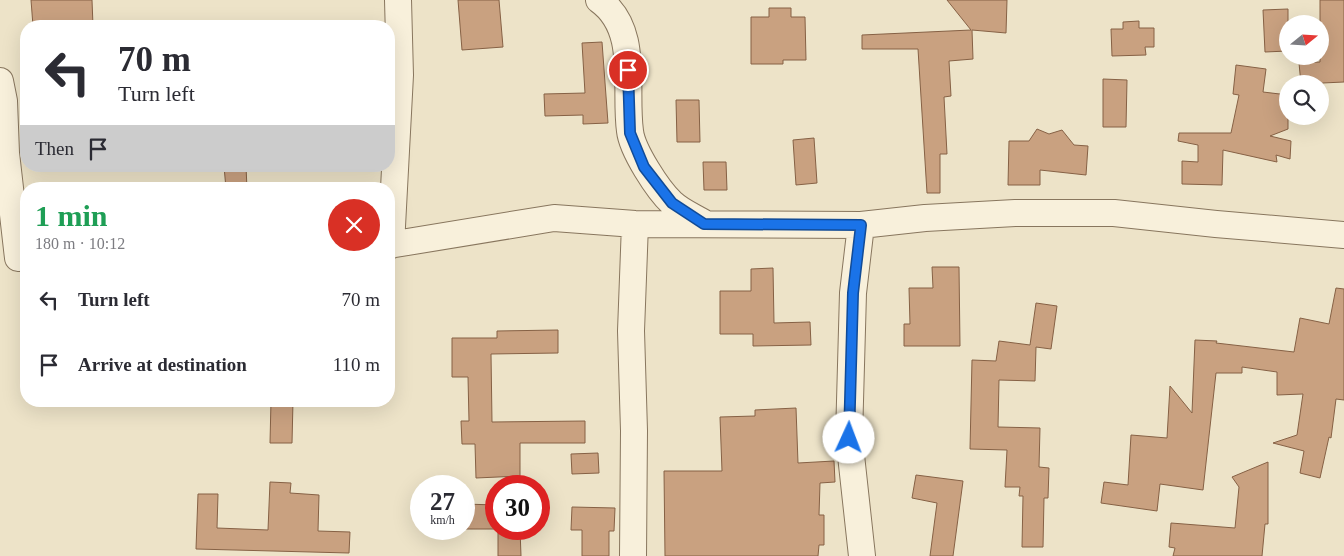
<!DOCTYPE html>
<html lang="en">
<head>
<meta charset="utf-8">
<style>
	:root { --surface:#fff; --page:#f7f7f7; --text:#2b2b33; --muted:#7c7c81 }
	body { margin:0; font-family:Georgia,serif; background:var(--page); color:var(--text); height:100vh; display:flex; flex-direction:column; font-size:19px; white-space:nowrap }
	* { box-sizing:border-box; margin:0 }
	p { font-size:16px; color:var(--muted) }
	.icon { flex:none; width:28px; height:28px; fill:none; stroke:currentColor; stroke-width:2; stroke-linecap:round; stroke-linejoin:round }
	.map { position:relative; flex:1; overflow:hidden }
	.details { position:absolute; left:20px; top:182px; width:375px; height:225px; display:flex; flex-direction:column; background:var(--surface); border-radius:20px; box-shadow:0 5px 20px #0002 }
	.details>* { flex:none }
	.hud { position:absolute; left:20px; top:20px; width:375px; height:152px; border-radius:20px; box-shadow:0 5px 20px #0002; background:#fff; color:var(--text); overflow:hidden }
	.needle { width:32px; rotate:72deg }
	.tools { position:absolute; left:1279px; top:15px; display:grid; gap:10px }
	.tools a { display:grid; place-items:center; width:50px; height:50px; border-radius:50%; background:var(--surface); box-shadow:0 5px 20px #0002; font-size:25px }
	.speed { position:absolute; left:410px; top:475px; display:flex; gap:10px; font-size:25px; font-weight:700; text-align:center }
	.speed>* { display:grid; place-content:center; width:65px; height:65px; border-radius:50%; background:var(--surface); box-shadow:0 5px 20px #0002; line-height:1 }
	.speed small { font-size:12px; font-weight:400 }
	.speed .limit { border:8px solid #d22; background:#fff; color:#111 }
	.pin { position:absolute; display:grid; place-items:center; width:42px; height:42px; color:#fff; margin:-21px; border:2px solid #fff; border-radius:50%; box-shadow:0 1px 5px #0007 }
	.me { position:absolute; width:55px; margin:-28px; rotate:2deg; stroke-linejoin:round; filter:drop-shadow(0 0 4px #0008) }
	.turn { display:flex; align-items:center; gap:18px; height:105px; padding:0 15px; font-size:22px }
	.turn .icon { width:65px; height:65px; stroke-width:2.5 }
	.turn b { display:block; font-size:35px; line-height:42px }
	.then { display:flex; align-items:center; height:48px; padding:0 15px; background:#0003; gap:10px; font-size:19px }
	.round { display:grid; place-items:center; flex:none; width:52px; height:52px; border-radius:26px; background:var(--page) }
	.overview { display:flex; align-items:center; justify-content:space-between; height:85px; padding:0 15px }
	h1 { font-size:30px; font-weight:700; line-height:38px; color:#1e9e55 }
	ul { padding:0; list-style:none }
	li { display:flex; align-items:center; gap:15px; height:65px; padding:0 15px }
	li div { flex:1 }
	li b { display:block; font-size:19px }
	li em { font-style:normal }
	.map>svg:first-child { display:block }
	.building { fill:#c9a180; stroke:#866145 }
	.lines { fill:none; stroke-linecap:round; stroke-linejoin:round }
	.minor-casing { stroke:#88765e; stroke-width:28 }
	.minor { stroke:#f8f0db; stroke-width:26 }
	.route-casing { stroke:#114b97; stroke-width:12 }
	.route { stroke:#1a73e8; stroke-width:9 }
</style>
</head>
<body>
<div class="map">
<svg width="1344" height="556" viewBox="0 0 1344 556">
	<rect width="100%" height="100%" fill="#ede3c8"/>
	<path class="building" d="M31,0H92L93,26H33Z
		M458,0H499L503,47L462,50Z
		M947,0H1007L1006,33L972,30L973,59L949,61L951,96L944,97L947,154H940V193H927L918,49H862V35L971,30Z
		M1320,0H1344V82L1301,84L1299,63L1320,62Z
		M769,8H791V17H805L806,60H783V64H751V17H769Z
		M1288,9V51L1265,52L1263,10Z
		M1139,21V28H1154V47H1145L1146,55L1112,56L1111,29H1123V22Z
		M602,42L608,123L583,124V115L545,116L544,94L585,93L582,43Z
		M1236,65L1266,69L1263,92L1288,95V129L1270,136L1291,141L1290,159L1276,155L1277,162L1223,150L1222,185L1182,184V161L1198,162V145L1178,141L1179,133H1231L1239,95L1233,94Z
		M1103,79L1127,80L1126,127H1103Z
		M676,100H699L700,142H677Z
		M1037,129L1049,134L1062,130L1074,145L1088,146L1086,175L1040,170V185H1008L1009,141H1029Z
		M814,138L817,183L796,185L793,140Z
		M703,162H726L727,190H704Z
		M224,166H246L247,189H226Z
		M932,267H959L960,346H904V324H910L909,288H933Z
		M773,268L774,323L810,322L811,345L753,346V334H720V291H751V269Z
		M1336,288L1344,289V400L1336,399L1331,438L1329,437L1320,478L1300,473L1304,451L1273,443L1297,435L1303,394L1277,395V372L1242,367V373H1216L1203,490L1160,484L1157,511L1101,503L1104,482L1128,485L1131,435L1167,438L1170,386L1192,413L1195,340L1217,341L1216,343L1294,352L1300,318L1329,324Z
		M1036,303L1057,306L1051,349L1036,347L1035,381L999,380L998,427L1040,428L1039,467L1049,468L1048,498H1044L1043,547H1022L1023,496H1019L1020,487H1005L1007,450L970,449L972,360L996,361L999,341L1030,345Z
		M558,330V353L491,354L492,422L585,421V443H520V476L476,478L475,444H462L461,421H469L468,377H452V338H497V331Z
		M271,401H293L292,443H270Z
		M796,408L798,463L834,461L835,482L820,483L819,515H824V545H819L818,556H665L664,471H722L720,417L755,416V410Z
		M598,453L599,473L572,474L571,454Z
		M1268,462V524H1265L1262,556H1173L1175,548L1169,547L1171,523L1235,528L1239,487L1232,477Z
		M916,475L963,481L953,556H930L937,503L912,498Z
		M270,482L291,483L290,493L319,495L318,531L350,532L349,553L196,549L198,494H218L217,528L268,530Z
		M464,504L496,505V529H464Z
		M572,507L615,508L614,531H609V556H582V530H571Z
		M498,529H520L521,556H498Z"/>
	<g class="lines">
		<g class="minor-casing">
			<path id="minor" d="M599,0C640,29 624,88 630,131C632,150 658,190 672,203C680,211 694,217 704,223
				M0,81L4,101L6,153L18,258
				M861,225L853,293L849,437L862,556
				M389,245L554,218L635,224L861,225L925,218L1015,213H1114L1216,224L1344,235
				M391,245L400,75L398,0
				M633,556L634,431L631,331L635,224"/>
		</g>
		<use href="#minor" class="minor"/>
	</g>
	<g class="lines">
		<g class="route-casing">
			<path id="route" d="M628,70L630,133L644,167L672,203L704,224L861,225L853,293L849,438"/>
		</g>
		<use href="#route" class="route"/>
	</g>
</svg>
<div class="tools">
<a><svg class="needle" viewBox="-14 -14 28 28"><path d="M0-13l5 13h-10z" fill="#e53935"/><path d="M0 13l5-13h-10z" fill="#7c7c81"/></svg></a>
<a><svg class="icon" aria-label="search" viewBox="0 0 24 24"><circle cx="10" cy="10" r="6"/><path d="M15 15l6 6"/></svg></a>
</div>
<div class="speed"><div>27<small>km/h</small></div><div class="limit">30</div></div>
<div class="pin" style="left:628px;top:70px;background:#d93025"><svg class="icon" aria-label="arrive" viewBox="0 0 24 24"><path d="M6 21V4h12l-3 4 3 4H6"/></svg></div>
<svg class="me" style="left:849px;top:438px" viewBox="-20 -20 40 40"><circle r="19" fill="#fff"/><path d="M0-13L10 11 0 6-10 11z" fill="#1a73e8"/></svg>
<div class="hud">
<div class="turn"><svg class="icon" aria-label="left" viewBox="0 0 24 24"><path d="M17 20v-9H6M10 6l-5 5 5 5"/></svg><div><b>70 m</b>Turn left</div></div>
<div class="then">Then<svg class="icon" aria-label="arrive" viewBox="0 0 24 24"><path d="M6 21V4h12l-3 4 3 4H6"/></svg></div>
</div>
<section class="details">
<div class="overview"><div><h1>1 min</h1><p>180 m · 10:12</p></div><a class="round" style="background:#d93025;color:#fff"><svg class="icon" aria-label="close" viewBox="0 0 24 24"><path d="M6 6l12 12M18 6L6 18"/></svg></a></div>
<ul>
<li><svg class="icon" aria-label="left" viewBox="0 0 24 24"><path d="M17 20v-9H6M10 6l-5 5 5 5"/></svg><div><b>Turn left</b></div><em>70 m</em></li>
<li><svg class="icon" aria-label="arrive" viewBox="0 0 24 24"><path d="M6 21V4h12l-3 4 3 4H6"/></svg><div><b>Arrive at destination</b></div><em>110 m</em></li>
</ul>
</section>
</div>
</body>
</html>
